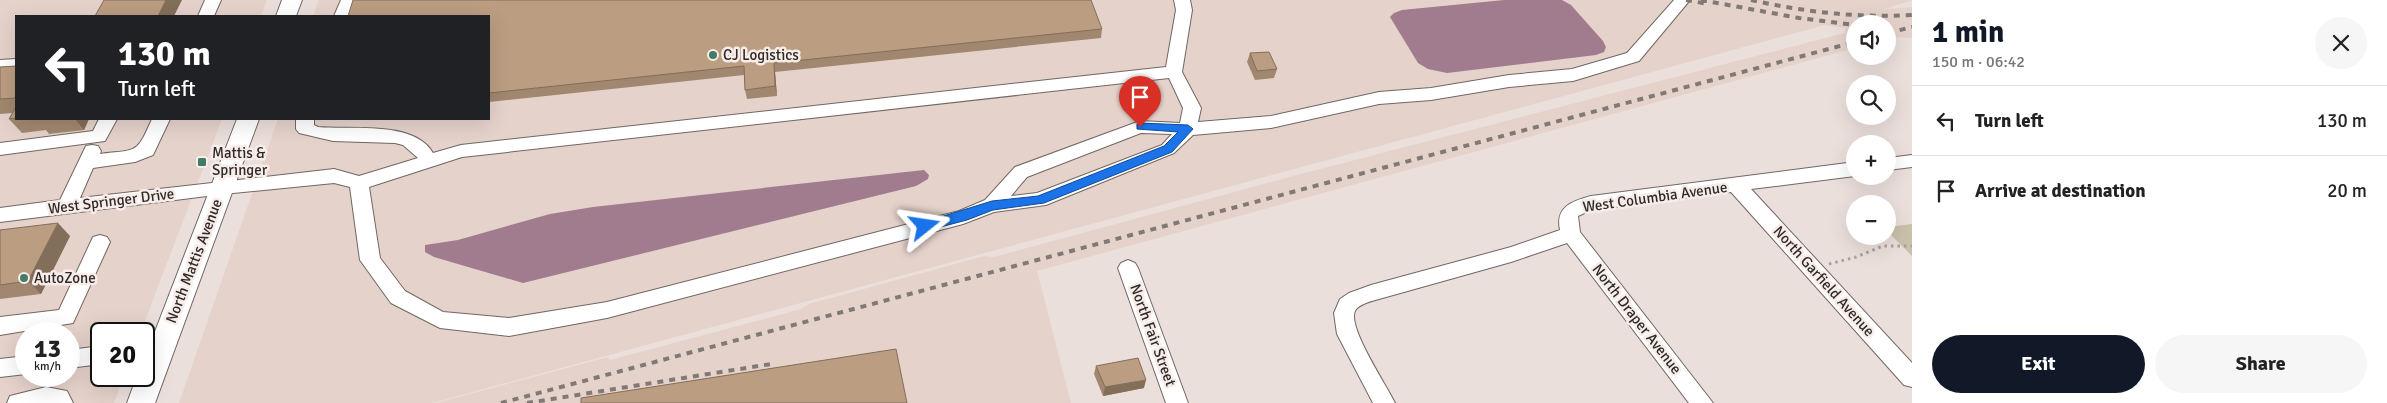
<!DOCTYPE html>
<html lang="en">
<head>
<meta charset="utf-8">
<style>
	:root { --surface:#fff; --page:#f6f6f6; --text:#222; --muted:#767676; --line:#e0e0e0; --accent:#111827 }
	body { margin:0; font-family:Signika,sans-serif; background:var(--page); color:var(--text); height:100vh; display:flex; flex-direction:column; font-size:19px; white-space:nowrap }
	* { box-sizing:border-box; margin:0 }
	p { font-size:16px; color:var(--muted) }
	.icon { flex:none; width:28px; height:28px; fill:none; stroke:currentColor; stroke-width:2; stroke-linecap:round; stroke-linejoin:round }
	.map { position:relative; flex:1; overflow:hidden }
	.side { display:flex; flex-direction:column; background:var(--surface); width:475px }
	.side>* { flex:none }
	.guide { position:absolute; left:15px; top:15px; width:475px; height:105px; border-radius:0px; box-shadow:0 5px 20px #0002; background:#202124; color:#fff; overflow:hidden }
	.buttons { position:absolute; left:1846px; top:15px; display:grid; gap:10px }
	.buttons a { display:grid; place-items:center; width:50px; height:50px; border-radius:50%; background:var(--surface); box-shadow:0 5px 20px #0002; font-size:25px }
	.speed { position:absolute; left:15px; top:322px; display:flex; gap:10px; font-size:25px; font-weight:700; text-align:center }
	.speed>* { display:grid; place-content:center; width:65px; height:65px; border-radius:50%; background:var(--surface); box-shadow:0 5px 20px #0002; line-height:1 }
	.speed small { font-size:12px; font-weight:400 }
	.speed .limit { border:2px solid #111; border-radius:8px; background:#fff; color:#111 }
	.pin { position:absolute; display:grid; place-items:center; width:42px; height:42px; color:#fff; margin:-51px -21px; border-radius:50% 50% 50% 0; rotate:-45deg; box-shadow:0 0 5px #0007 }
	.pin .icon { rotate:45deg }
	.me { position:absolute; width:55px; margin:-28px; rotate:75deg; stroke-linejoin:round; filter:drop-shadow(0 0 4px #0008) }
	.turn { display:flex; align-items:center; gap:18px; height:105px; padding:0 20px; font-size:22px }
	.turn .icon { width:65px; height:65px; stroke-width:2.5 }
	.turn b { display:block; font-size:35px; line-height:42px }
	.round { display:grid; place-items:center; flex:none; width:52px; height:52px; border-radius:26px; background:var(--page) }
	.head { display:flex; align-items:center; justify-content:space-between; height:85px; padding:0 20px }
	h1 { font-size:30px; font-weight:700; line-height:38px; color:var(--accent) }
	.cta { display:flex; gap:10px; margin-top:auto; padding:10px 20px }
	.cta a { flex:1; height:58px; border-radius:30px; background:var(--accent); color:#fff; font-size:20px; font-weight:700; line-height:58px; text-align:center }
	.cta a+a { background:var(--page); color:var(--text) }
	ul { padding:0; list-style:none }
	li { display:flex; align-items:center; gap:15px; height:70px; padding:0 20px; border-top:1px solid var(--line) }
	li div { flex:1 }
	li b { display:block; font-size:19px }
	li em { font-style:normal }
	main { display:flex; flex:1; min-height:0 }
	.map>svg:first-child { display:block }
	.built { fill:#e5d2cb; fill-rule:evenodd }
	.green { fill:#c9c1aa }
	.water { fill:#a17b8e }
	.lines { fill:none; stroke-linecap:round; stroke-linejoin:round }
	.minor-casing { stroke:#716763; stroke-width:2 }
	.major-casing { stroke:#716763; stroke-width:2 }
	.path { stroke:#aaa19d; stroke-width:3; stroke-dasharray:2.5 4; stroke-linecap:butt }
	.minor { fill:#fff; fill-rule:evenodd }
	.major { fill:#fff; fill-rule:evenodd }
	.rail { stroke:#807976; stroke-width:4; stroke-dasharray:6 6; stroke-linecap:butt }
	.wall { fill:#a1876f }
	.shaded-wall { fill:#836e5a }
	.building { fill:#bb9d81; stroke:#836e5a }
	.route { fill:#1a73e8; stroke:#114b97 }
	.poi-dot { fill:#3f7d69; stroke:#f8ece8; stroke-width:2 }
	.labels { text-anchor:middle; stroke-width:5; stroke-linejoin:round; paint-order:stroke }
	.poi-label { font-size:15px; fill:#2e2a28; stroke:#f8ece8; text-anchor:start }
	.street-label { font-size:15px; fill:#2e2a28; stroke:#f8ece8 }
</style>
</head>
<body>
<main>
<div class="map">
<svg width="1912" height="403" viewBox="0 0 1912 403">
	<rect width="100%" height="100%" fill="#ebdfdb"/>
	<path class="built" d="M0,0H267L261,16H16V119H222L140,334H101V376H124L114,403H0ZM26,334H69V376H26Z
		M319,0H1912L1885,9L1912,7V38L1894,37L1888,39V24H1855V48L1037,271L1071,403H436L608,357L610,360L801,309L809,304L984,256L994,257L1297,175L1845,33V28L1825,25L432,403H179L278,119H489V16H313Z"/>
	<path class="green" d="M1912,224V256L1888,232V227Z"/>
	<path class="water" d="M1504,0H1562L1571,5L1603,41L1606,47L1604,52L1596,55L1447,73L1428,69L1418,63L1390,17L1394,13L1402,10Z
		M924,170L929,175L928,179L916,186L523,283L434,257L425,252V245L458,240L550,214L593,207Z"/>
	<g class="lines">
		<g class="minor-casing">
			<path id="minor" d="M205,0H221L214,16H198Z
				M341,0H357L350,16H334Z
				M1174,0H1190L1192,10L1182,72L1201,108L1198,122L1271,116L1379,92L1431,88L1509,75L1572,69L1627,53L1674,0H1690L1639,61L1573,81L1509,87L1431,100L1379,104L1271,128L1193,135L1174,153L1046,205L994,212L963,224L607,318L509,336L440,328L391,303L360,260L350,187L334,183L223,194L0,222V208L60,200L86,146L92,145L98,146L101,151L100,154C138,149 136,155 152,119H170L153,155L135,162L93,168L80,198L334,169L359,176L418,158L403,145L395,143L333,141L299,133L296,129V119H314V125L318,127C351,130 414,120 433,153L461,145L1166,67L1176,10ZM1169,78L1183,108L1180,123L1140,121L1015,167L985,200L959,211L607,302L509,318L443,312L405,291L380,258L369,187L462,157ZM1141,133L1172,134L1162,145L1037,193L1011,196L1027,177Z
				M16,59V69L0,70V60Z
				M99,119H117L105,141L0,155V143L93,131Z
				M1912,155V167L1888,170V158Z
				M1855,162V176L1751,189L1912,363V387L1904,385L1731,192L1591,210L1578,216L1580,232L1713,403H1689L1567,243L1511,262L1379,299C1372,301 1358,304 1355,311C1347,327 1387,386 1395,403H1373L1337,334L1334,313L1340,299L1349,293L1371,285L1511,247L1560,230C1555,207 1572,201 1591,196Z
				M100,235L107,237L110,242L73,323L0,335V317L59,310L93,237Z
				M1128,260L1135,263L1138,268L1188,403H1166L1118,268L1121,263Z
				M101,346V364L69,368V350Z
				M26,356V374L0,377V359Z
				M46,387L67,391L73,403H7L10,396Z"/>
		</g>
		<g class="major-casing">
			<path id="major" d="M282,0H302L296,16H276Z
				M237,119H259L155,403H127L137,376H144V360Z"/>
		</g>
		<path class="path" d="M1829,264L1856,257L1883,246H1912"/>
		<use href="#minor" class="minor"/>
		<use href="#major" class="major"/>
		<path class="rail" d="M1686,0L1708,4
			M1701,0L1799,18L1855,25
			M1751,0C1805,12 1857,18 1912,15
			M1888,33L1912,27
			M501,403L1855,42
			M527,403L771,364"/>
	</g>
	<path class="wall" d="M489,16L1102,29L1101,38L775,72L777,96L747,99L745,90L744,75L489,102Z
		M1250,53L1277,69L1274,78L1255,80L1247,62Z
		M16,66V119H89L84,130L49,134L46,130L22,133L9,119L13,113L0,114V67Z
		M0,230L70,236L41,294L0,299Z
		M1096,366L1144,388L1103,396L1094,374Z"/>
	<path class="shaded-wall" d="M166,0H182L174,16H158Z
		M774,63L775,72L777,96L775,86Z
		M75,119H89L84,130Z
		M58,223L70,236L41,294L28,281Z
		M1146,380L1144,388L1103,396L1105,387Z"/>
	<path class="building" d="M104,0H166L158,16H95Z
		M353,0H1091L1102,29L774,63L775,86L745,90L744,66L489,93V16H348Z
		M1269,52L1277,69L1257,71L1250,53Z
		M16,66V98L0,99V67Z
		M16,107V118L9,119Z
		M58,223L28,281L0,285V230Z
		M896,349L907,403H581V398Z
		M1138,358L1146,380L1105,387L1096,366Z"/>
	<path class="route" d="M1140,123L1188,125L1193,129L1172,152L1044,203L993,210L967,220L925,231L919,226L921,223L992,201L1038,196L1164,146L1178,132L1137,129V124Z"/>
	<g class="poi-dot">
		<circle cx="713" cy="55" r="5"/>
		<rect x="197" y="157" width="10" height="10" rx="2.5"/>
		<circle cx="24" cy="278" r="5"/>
	</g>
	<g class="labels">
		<g class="poi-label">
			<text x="723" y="60">CJ Logistics</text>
			<text x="212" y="158">Mattis &amp;<tspan x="212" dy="17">Springer</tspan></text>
			<text x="34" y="283">AutoZone</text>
		</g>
		<g class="street-label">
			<text transform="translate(1655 197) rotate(-8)" y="5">West Columbia Avenue</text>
			<text transform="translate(111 201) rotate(-7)" y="5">West Springer Drive</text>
			<text transform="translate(194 261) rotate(-69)" y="5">North Mattis Avenue</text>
			<text transform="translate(1824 281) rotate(48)" y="5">North Garfield Avenue</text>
			<text transform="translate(1637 319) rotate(52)" y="5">North Draper Avenue</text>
			<text transform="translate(1153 335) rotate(70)" y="5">North Fair Street</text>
		</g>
	</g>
</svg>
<div class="buttons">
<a><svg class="icon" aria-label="sound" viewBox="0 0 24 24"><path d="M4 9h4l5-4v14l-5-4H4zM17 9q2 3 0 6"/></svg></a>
<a><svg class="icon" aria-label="search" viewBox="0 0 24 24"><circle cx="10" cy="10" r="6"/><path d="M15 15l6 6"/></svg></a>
<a>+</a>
<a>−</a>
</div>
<div class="speed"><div>13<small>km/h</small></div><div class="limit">20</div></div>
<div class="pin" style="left:1140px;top:127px;background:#d93025"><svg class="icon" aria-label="arrive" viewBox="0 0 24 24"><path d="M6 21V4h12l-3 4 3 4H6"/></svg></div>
<svg class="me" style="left:925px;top:226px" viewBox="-20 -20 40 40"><path d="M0-17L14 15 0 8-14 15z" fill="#1a73e8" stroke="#fff" stroke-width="4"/></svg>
<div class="guide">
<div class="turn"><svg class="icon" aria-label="left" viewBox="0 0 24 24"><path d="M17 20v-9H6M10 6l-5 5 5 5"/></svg><div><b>130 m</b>Turn left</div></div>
</div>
</div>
<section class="side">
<div class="head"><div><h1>1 min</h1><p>150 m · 06:42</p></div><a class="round"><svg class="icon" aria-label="close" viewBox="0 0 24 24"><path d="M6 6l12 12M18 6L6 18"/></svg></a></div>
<ul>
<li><svg class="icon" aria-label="left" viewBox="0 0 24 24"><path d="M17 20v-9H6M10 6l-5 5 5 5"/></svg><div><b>Turn left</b></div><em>130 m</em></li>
<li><svg class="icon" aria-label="arrive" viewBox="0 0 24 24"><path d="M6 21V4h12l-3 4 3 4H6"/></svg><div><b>Arrive at destination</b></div><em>20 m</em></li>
</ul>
<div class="cta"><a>Exit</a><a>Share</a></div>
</section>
</main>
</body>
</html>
